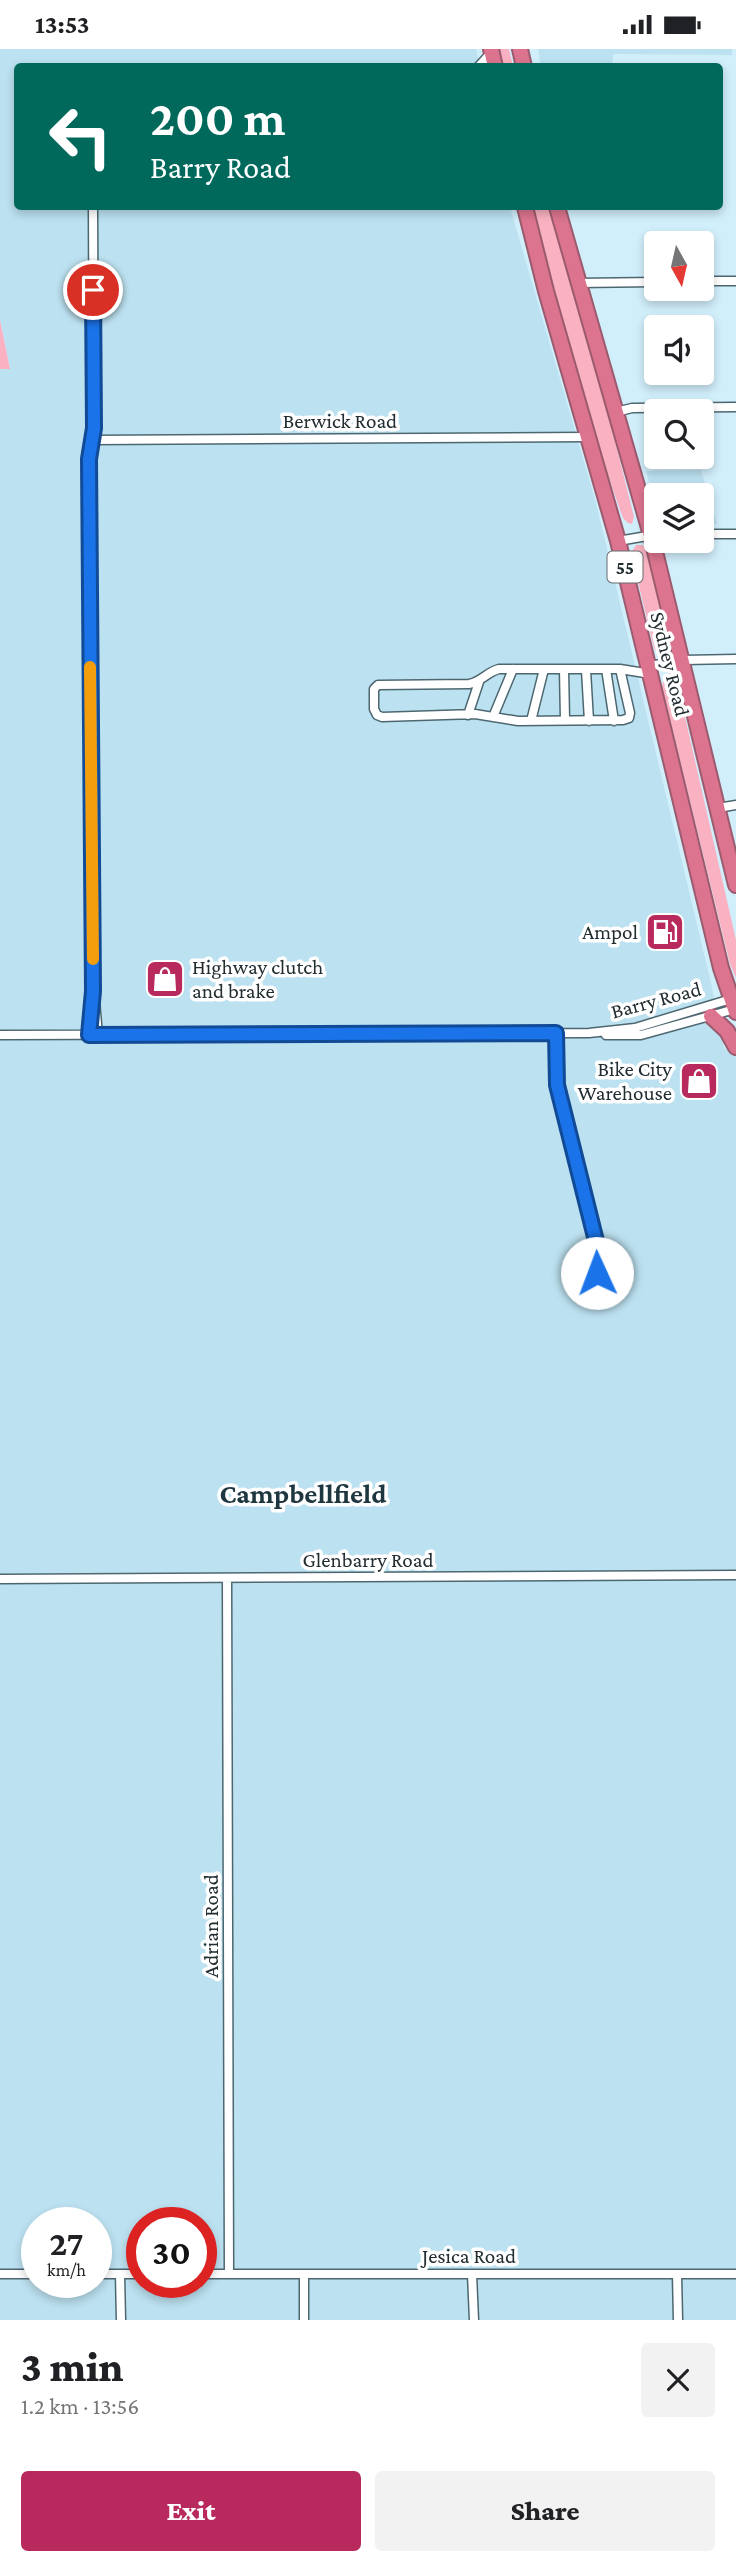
<!DOCTYPE html>
<html lang="en">
<head>
<meta charset="utf-8">
<style>
	:root { --surface:#fff; --page:#f2f2f2; --text:#202124; --muted:#757577; --accent:#b82a5d }
	body { margin:0; font-family:"Crimson Pro",serif; background:var(--page); color:var(--text); height:100vh; display:flex; flex-direction:column; font-size:26px; white-space:nowrap }
	* { box-sizing:border-box; margin:0 }
	p { font-size:23px; color:var(--muted) }
	.icon { flex:none; width:38px; height:38px; fill:none; stroke:currentColor; stroke-width:2; stroke-linecap:round; stroke-linejoin:round }
	.map { position:relative; height:2271px; overflow:hidden }
	.sheet { display:flex; flex-direction:column; background:var(--surface); flex:1 }
	.sheet>* { flex:none }
	.top-card { position:absolute; left:14px; top:14px; width:709px; height:147px; border-radius:7px; box-shadow:0 4px 10px #0003; background:#00695c; color:#fff; overflow:hidden }
	.needle { width:46px; rotate:172deg }
	.tools { position:absolute; left:644px; top:182px; display:grid; gap:14px }
	.tools a { display:grid; place-items:center; width:70px; height:70px; border-radius:7px; background:var(--surface); box-shadow:0 4px 10px #0003; font-size:35px }
	.speed { position:absolute; left:21px; top:2158px; display:flex; gap:14px; font-size:35px; font-weight:700; text-align:center }
	.speed>* { display:grid; place-content:center; width:91px; height:91px; border-radius:50%; background:var(--surface); box-shadow:0 4px 10px #0003; line-height:1 }
	.speed small { font-size:18px; font-weight:400 }
	.speed .limit { border:10px solid #d22; background:#fff; color:#111 }
	.pin { position:absolute; display:grid; place-items:center; width:60px; height:60px; color:#fff; margin:-30px; border:4px solid #fff; border-radius:50%; box-shadow:0 2px 7px #0007 }
	.me { position:absolute; width:77px; margin:-38px; rotate:358deg; stroke-linejoin:round; filter:drop-shadow(0 0 5px #0008) }
	.turn { display:flex; align-items:center; gap:24px; height:147px; padding:0 21px; font-size:32px }
	.turn .icon { width:91px; height:91px; stroke-width:2.5 }
	.turn b { display:block; font-size:49px; line-height:60px }
	.round { display:grid; place-items:center; flex:none; width:74px; height:74px; border-radius:7px; background:var(--page) }
	.overview { display:flex; align-items:center; justify-content:space-between; height:119px; padding:0 21px }
	h1 { font-size:42px; font-weight:800; line-height:52px }
	.button { display:flex; gap:14px; margin-top:auto; padding:14px 21px }
	.button a { flex:1; height:80px; border-radius:7px; background:var(--accent); color:#fff; font-size:28px; font-weight:800; line-height:80px; text-align:center }
	.button a+a { background:var(--page); color:var(--text) }
	.status { display:flex; justify-content:space-between; align-items:center; height:49px; padding:0 35px; background:var(--surface); direction:ltr }
	.status svg { height:19px; fill:currentColor }
	.map>svg:first-child { display:block }
	.built { fill:#bce1f0; fill-rule:evenodd }
	.green { fill:#fab1c1 }
	.lines { fill:none; stroke-linecap:round; stroke-linejoin:round }
	.street-casing { stroke:#4d6771; stroke-width:11 }
	.highway-casing { stroke:#9b5b6e; stroke-width:18 }
	.street { stroke:#fff; stroke-width:8 }
	.highway { stroke:#dc748f; stroke-width:14 }
	.route-casing { stroke:#114b97; stroke-width:18 }
	.route { stroke:#1a73e8; stroke-width:12 }
	.slow { stroke:#f59e0b; stroke-width:12 }
	.labels { text-anchor:middle; stroke-width:7; stroke-linejoin:round; paint-order:stroke }
	.shield { fill:#fff; stroke:#646c70; stroke-width:2 }
	.shield-label { font-size:19px; font-weight:bold; fill:#222d32 }
	.street-label { font-size:21px; fill:#222d32; stroke:#fff }
	.poi-label { font-size:21px; fill:#222d32; stroke:#fff; text-anchor:end }
	.district-label { font-size:28px; font-weight:bold; fill:#1d363f; stroke:#fff }
</style>
</head>
<body>
<div class="status"><b>13:53</b><svg viewBox="0 0 49 12"><path d="M0 12V9h3v3zM5 12V6h3v6zM10 12V3h3v9zM15 12V0h3v12zM26 1h20v11H26zM47 4h2v5h-2z"/></svg></div>
<div class="map">
<svg width="736" height="2271" viewBox="0 0 736 2271">
	<rect width="100%" height="100%" fill="#d1eefb"/>
	<path class="built" d="M0,0H476L480,17L18,18V158H510L596,454L711,934L724,1000L736,996V2271H0V320L10,319L0,270ZM37,2174H96V2233H37ZM142,2174H201V2233H142Z
		M538,0H732V6L613,5L612,17L541,18Z
		M701,421L717,475H702V446H656V461L646,422Z"/>
	<path class="green" d="M498,0H509L513,17H502Z
		M533,158H550L606,356L634,468L632,475L628,474L623,469C586,367 557,263 533,158Z
		M0,271L10,320H0Z
		M636,496H643L649,506L669,600V604L666,606L657,603L654,599L633,512L632,502Z
		M671,623L678,626L679,630L677,633L736,891V929L730,915L662,638L664,628Z"/>
	<g class="lines">
		<g class="street-casing">
			<path id="street" d="M478,18L492,3
				M702,232H736
				M578,234L656,233
				M616,363L632,359L736,358
				M92,391L588,388
				M702,485H736
				M618,492L653,486
				M650,617L683,611L736,610
				M564,620L565,671
				M606,620L614,672
				M620,620L630,664L629,669L623,671L518,672L475,665L382,668L377,666L374,660V640L378,636L469,635C481,633 487,623 499,620H620L651,625
				M586,621L589,672
				M468,666L479,633
				M493,668L513,620
				M531,672L544,620
				M718,759L736,756
				M95,952L98,986
				M557,984V1036L596,1192L598,1209L597,1224
				M0,986L589,984L635,979L731,950
				M89,986L93,942L89,410L94,379L93,158
				M606,986H641L735,960
				M227,1529L229,2225
				M0,1530L736,1526
				M0,2225H37
				M96,2225H142
				M120,2225L121,2271
				M201,2225H736
				M304,2225V2271
				M472,2225L474,2271
				M677,2225L678,2271"/>
		</g>
		<g class="highway-casing">
			<path id="highway" d="M491,0L495,18
				M520,0L524,18
				M525,158L546,242L618,492L721,919L736,963
				M557,158L651,486L736,836
				M711,967L727,982L736,998"/>
		</g>
		<use href="#street" class="street"/>
		<use href="#highway" class="highway"/>
	</g>
	<g class="lines">
		<g class="route-casing">
			<path id="route" d="M93,241L94,379L89,410L93,942L89,986L556,984L557,1036L596,1192L597,1224"/>
		</g>
		<use href="#route" class="route"/>
		<path class="slow" d="M90,618L93,910"/>
	</g>
	<defs>
		<g id="fuel-square" transform="scale(2.0125)"><rect x="-9" y="-9" width="18" height="18" rx="4" fill="#b82a5d" stroke="#fff"/><path d="M-5.5-6h7V0h2V4h1.3V-2.5L3-4.5l.8-.8L6-3V5H2.5V1h-1V6h-7ZM-4.2-4.7v3.2H.2V-4.7Z" fill="#fff"/></g>
		<g id="shop-square" transform="scale(2.0125)"><rect x="-9" y="-9" width="18" height="18" rx="4" fill="#b82a5d" stroke="#fff"/><path d="M-5-2.5h2.3a2.7 3.5 0 0 1 5.4 0H5L5.5 6h-11ZM-1.5-2.5h3a1.5 2.3 0 0 0-3 0Z" fill="#fff"/></g>
	</defs>
	<g fill-rule="evenodd">
		<use href="#fuel-square" x="665" y="883"/>
		<use href="#shop-square" x="165" y="930"/>
		<use href="#shop-square" x="699" y="1032"/>
	</g>
	<g class="labels">
		<rect class="shield" x="607.5" y="502.5" width="35" height="31" rx="5"/>
		<g class="shield-label">
			<text x="625" y="525">55</text>
		</g>
		<g class="street-label">
			<text x="340" y="379">Berwick Road</text>
			<text transform="translate(670 615) rotate(76)" y="7">Sydney Road</text>
			<text transform="translate(656 951) rotate(-15)" y="7">Barry Road</text>
			<text x="368" y="1518">Glenbarry Road</text>
			<text transform="translate(211 1877) rotate(-90)" y="7">Adrian Road</text>
			<text x="469" y="2214">Jesica Road</text>
		</g>
		<g class="poi-label">
			<text x="638" y="890">Ampol</text>
			<text x="192" y="925" text-anchor="start">Highway clutch<tspan x="192" dy="24">and brake</tspan></text>
			<text x="672" y="1027">Bike City<tspan x="672" dy="24">Warehouse</tspan></text>
		</g>
		<g class="district-label">
			<text x="303" y="1454">Campbellfield</text>
		</g>
	</g>
</svg>
<div class="tools">
<a><svg class="needle" viewBox="-14 -14 28 28"><path d="M0-13l5 13h-10z" fill="#e53935"/><path d="M0 13l5-13h-10z" fill="#757577"/></svg></a>
<a><svg class="icon" aria-label="sound" viewBox="0 0 24 24"><path d="M4 9h4l5-4v14l-5-4H4zM17 9q2 3 0 6"/></svg></a>
<a><svg class="icon" aria-label="search" viewBox="0 0 24 24"><circle cx="10" cy="10" r="6"/><path d="M15 15l6 6"/></svg></a>
<a><svg class="icon" aria-label="layers" viewBox="0 0 24 24"><path d="M12 4l9 5-9 5-9-5zM3 14l9 5 9-5"/></svg></a>
</div>
<div class="speed"><div>27<small>km/h</small></div><div class="limit">30</div></div>
<div class="pin" style="left:93px;top:241px;background:#d93025"><svg class="icon" aria-label="arrive" viewBox="0 0 24 24"><path d="M6 21V4h12l-3 4 3 4H6"/></svg></div>
<svg class="me" style="left:597px;top:1224px" viewBox="-20 -20 40 40"><circle r="19" fill="#fff"/><path d="M0-13L10 11 0 6-10 11z" fill="#1a73e8"/></svg>
<div class="top-card">
<div class="turn"><svg class="icon" aria-label="left" viewBox="0 0 24 24"><path d="M17 20v-9H6M10 6l-5 5 5 5"/></svg><div><b>200 m</b>Barry Road</div></div>
</div>
</div>
<section class="sheet">
<div class="overview"><div><h1>3 min</h1><p>1.2 km · 13:56</p></div><a class="round"><svg class="icon" aria-label="close" viewBox="0 0 24 24"><path d="M6 6l12 12M18 6L6 18"/></svg></a></div>
<div class="button"><a>Exit</a><a>Share</a></div>
</section>
</body>
</html>
